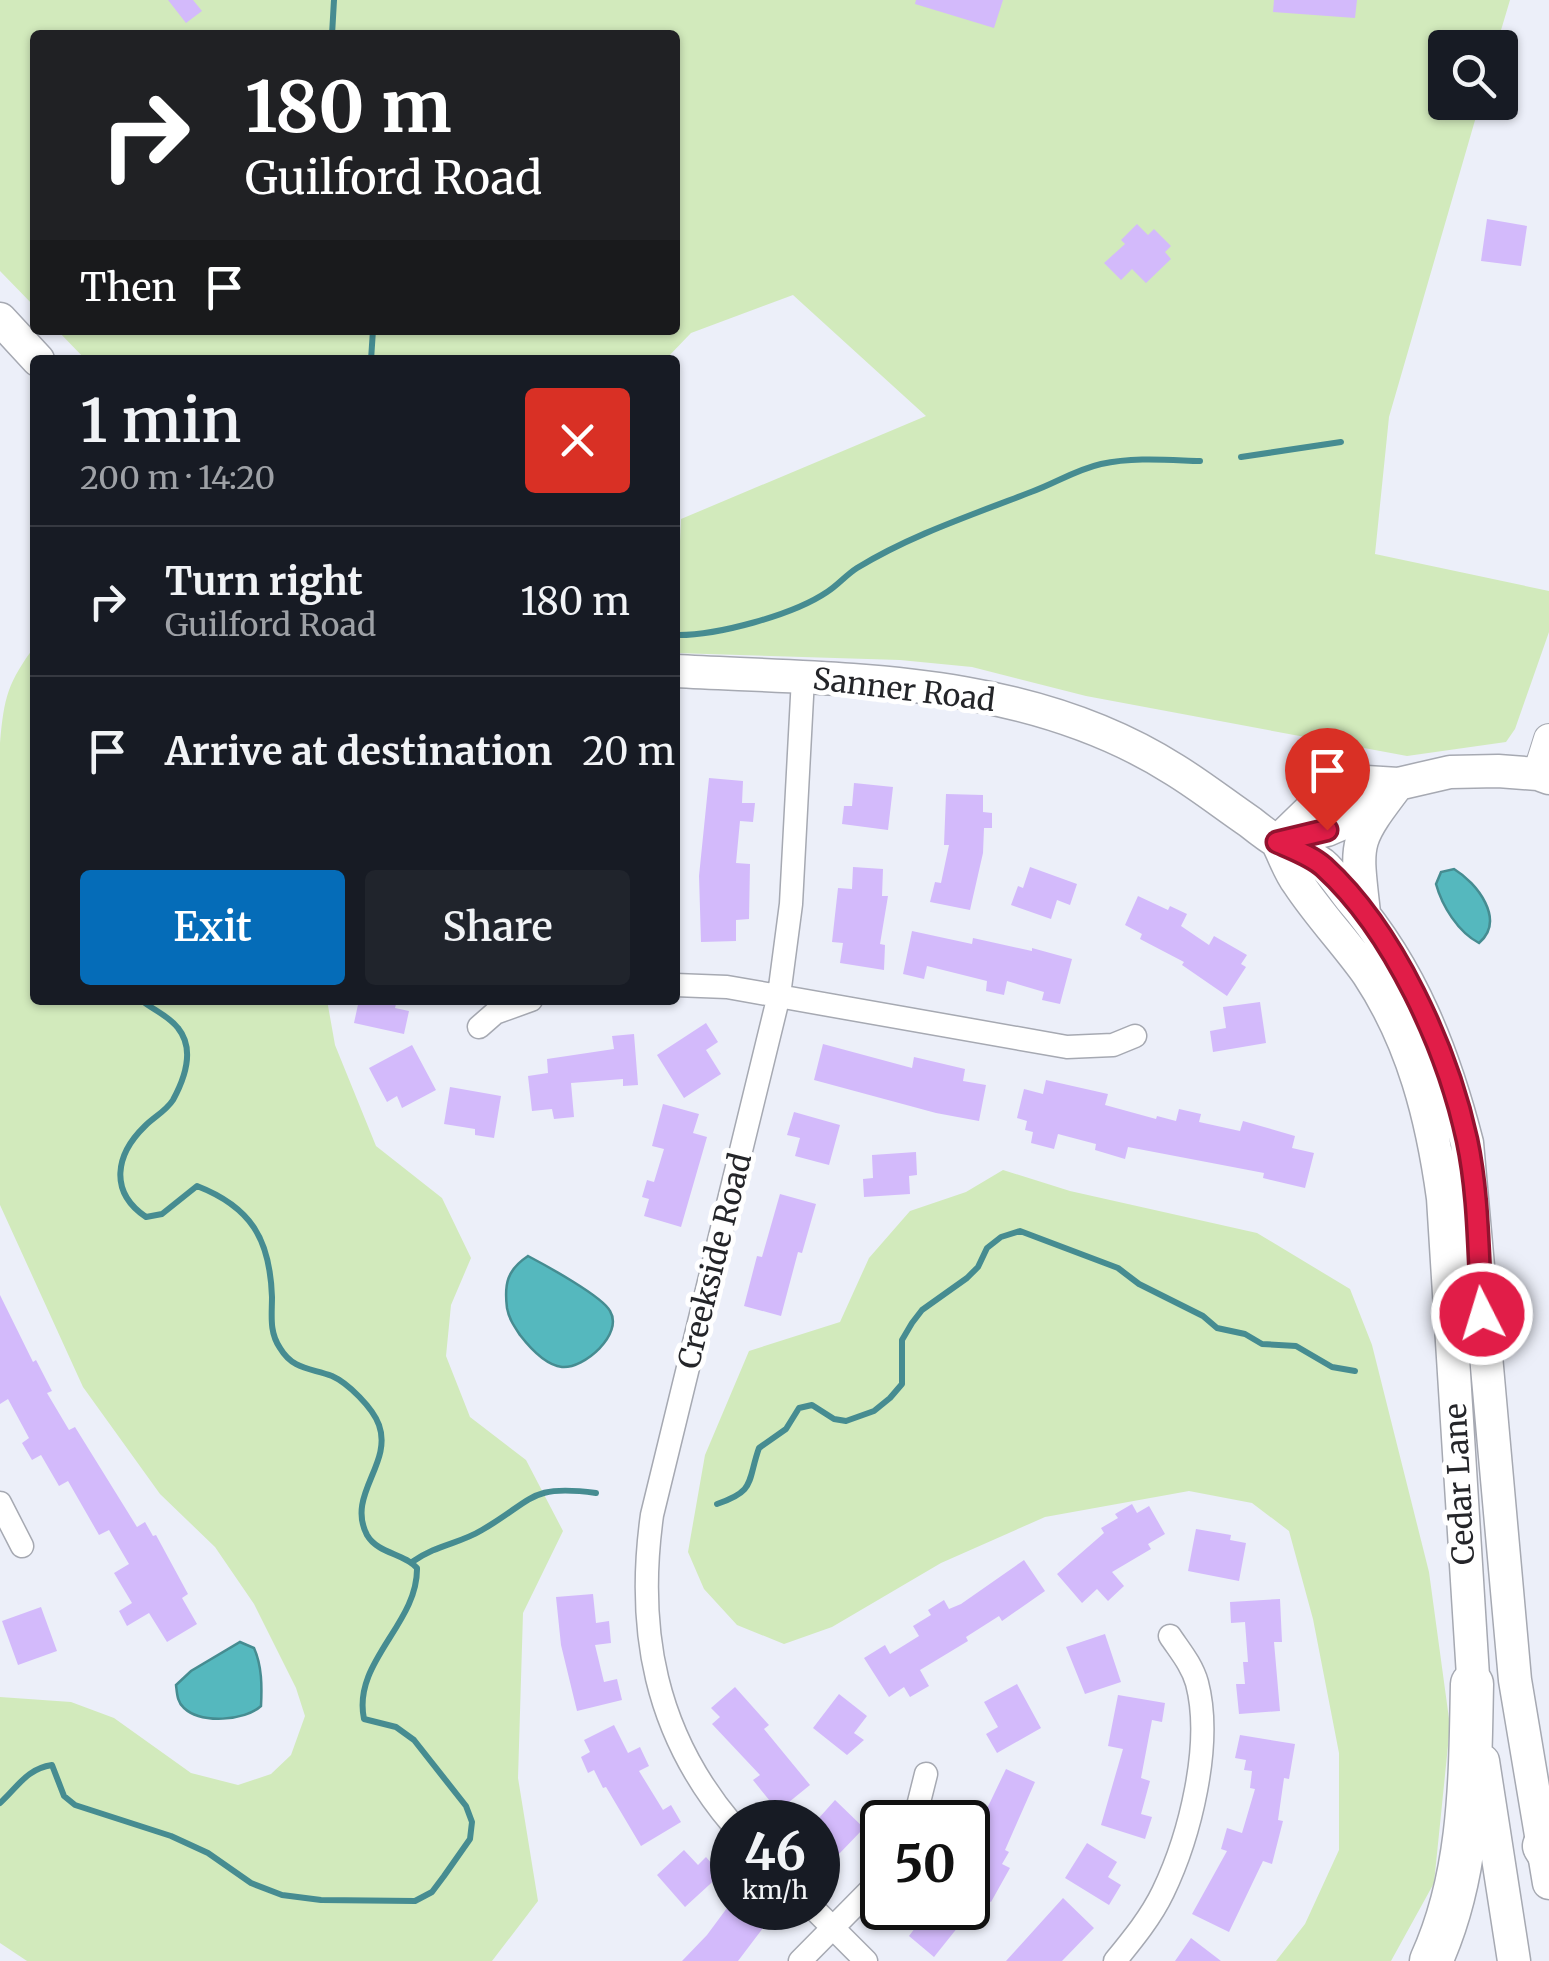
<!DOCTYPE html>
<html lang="en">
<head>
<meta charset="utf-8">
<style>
	:root { --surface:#171b24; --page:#20242c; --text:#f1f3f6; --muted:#9ea1a6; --line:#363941; --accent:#056cb8 }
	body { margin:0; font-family:Merriweather,serif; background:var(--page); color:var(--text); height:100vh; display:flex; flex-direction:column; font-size:38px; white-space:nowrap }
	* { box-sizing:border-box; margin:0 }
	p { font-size:32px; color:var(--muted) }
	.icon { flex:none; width:55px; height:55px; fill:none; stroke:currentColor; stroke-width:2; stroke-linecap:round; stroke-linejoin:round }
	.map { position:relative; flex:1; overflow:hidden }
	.details { position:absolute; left:30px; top:355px; width:650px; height:650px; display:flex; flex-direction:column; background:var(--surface); border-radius:10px; box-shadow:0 2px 8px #0004 }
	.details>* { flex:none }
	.top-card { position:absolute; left:30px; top:30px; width:650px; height:305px; border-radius:10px; box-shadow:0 2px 8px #0004; background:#202124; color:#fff; overflow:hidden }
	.fabs { position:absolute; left:1428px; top:30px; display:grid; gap:20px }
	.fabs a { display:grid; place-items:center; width:90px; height:90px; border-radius:10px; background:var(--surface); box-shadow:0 2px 8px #0004; font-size:50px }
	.speed { position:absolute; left:710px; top:1800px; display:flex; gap:20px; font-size:50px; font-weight:700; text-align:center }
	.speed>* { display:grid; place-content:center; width:130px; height:130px; border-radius:50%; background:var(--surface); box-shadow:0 2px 8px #0004; line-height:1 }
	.speed small { font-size:25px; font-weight:400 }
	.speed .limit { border:5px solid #111; border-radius:15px; background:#fff; color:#111 }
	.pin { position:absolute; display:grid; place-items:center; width:85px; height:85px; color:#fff; margin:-102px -42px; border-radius:50% 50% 50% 0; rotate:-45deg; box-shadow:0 0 10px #0007 }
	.pin .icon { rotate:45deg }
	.me { position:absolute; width:110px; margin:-55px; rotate:355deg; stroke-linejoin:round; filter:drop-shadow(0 0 8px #0008) }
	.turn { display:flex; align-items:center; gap:35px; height:210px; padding:0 50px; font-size:45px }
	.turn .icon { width:130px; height:130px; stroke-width:2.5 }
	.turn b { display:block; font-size:70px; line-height:85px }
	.then { display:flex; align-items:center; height:95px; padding:0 50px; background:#0003; gap:20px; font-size:38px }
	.round { display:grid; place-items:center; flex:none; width:105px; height:105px; border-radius:10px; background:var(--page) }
	.headline { display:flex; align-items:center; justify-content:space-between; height:170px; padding:0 50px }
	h1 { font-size:60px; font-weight:600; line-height:75px }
	.action { display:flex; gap:20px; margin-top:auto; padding:20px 50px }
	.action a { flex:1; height:115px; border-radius:10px; background:var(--accent); color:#fff; font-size:40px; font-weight:600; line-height:115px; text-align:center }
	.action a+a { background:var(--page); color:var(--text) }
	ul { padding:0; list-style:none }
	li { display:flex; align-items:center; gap:30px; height:150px; padding:0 50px; border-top:2px solid var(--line) }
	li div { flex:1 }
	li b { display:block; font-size:38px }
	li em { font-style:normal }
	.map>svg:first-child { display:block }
	.green { fill:#d2eabc }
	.water { fill:#55b8be; stroke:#468c91; stroke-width:2.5 }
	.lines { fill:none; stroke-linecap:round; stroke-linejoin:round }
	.stream { stroke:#468c91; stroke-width:6 }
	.building { fill:#d3bafb }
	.minor-casing { stroke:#a6a9b2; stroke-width:25 }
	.tertiary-casing { stroke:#a6a9b2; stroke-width:32 }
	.secondary-casing { stroke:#a6a9b2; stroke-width:35 }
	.motorway-casing { stroke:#a6a9b2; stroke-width:45 }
	.minor { stroke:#fff; stroke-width:22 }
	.tertiary { stroke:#fff; stroke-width:30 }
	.secondary { stroke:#fff; stroke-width:32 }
	.motorway { stroke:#fff; stroke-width:42 }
	.route-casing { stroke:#92132f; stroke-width:25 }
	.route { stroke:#e11d48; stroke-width:18 }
	.labels { text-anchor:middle; stroke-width:10; stroke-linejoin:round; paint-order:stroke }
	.street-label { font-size:30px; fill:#242529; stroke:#fff }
</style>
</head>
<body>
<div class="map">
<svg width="1549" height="1961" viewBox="0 0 1549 1961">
	<rect width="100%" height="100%" fill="#eceff9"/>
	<path class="green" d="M0,0H1510L1496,47L1445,48V102L1480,103L1389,417L1375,554L1549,591V632L1515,729L1506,742L1407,756L1086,696L972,667L900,660L675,653L681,519L926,416L793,295L691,333L665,360H86L57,330H675V35H35V307L0,271Z
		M35,646V1000H327L335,1045L376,1146L442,1198L471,1258L451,1305L446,1356L470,1417L526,1460L563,1531L523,1613L518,1778L538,1901L492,1961H27L0,1943V1697L71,1702L114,1718L191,1773L238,1785L271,1774L291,1755L305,1716L296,1688L254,1604L215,1547L160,1494L83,1387L0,1205V743C4,697 8,682 35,646Z
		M1003,1170L1070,1191L1257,1233L1350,1289L1372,1345L1429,1572L1450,1726L1434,1883L1391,1961H1276L1305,1924L1339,1850V1753L1313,1619L1289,1531L1252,1503L1189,1491L1045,1517L941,1563L832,1627L784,1644L737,1625L704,1589L688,1552L705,1455L749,1351L840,1322L869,1258L910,1211L966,1192Z"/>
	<path class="water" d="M1454,869C1477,883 1506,920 1479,943C1458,932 1442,906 1436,884L1441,872Z
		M528,1256C545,1265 602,1296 610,1311C624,1334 584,1369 562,1367C545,1365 530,1348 520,1335C514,1326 509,1319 507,1308C504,1284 507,1270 528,1256Z
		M240,1642L254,1648C262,1666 262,1686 261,1706C245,1721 201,1724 184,1708C177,1702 177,1693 176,1685L191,1671Z"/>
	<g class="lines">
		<path class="stream" d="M332,35L334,0
			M371,360L373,330
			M1241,457L1341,442
			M675,635C716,636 793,615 827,592C838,585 846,575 857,568C911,535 972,515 1031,492C1056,483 1075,470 1101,464C1134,457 1167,460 1200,461
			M717,1504C756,1491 747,1482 759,1448L786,1429L799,1408L812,1405L834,1419L846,1421L874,1411L890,1398L902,1384V1340L912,1323L922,1310L967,1278L978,1267L987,1248L1001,1237L1020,1231L1118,1268L1139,1284L1203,1316L1217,1328L1245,1334L1262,1344L1296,1346L1332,1367L1355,1371
			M412,1562C438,1544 459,1544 482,1530C534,1500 529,1484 596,1493
			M0,1803C18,1787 26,1769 52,1765L64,1796L75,1805L171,1836L208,1853L251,1883L282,1895L321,1900L415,1901L432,1892L444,1876L470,1839L472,1822L466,1806L414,1740L396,1727L364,1719C352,1662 418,1624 417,1568C404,1553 378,1554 367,1535C346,1495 393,1464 379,1425C373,1408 348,1383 332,1376C311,1368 293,1370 280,1348C269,1332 272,1315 272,1297C270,1239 251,1207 197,1186L162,1214L146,1217C109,1192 115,1155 145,1126C154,1117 166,1111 173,1100C185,1078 195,1049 178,1028C168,1015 153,1010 141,1000"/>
	</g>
	<path class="building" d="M168,0H193L202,11L186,23Z
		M916,0H1003L994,28L915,4Z
		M1274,0H1357L1355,18L1273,12Z
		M1487,219L1527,226L1521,266L1481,261Z
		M1137,224L1148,235L1154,229L1171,246L1165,252L1171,259L1146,283L1132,269L1121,280L1104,263L1125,244L1121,240Z
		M709,778L743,781L742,803H755L753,822L740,821L736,863L750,864L749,919L736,920V941L701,942L699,876Z
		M854,783L893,787L888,830L842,824L844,806H852Z
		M946,794L983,795V812L992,813V828H984L983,853L970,910L930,902L935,882L941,883L949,845H944Z
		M853,867L883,869L882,896H888L880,944L885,945L884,970L840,963L843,943L832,942L838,888L852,889Z
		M1030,867L1077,884L1070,905L1057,900L1051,919L1011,905L1018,886L1023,888Z
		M1138,896L1168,910L1170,906L1187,914L1181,926L1209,945L1214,936L1247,955L1241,964L1246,967L1227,996L1182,965L1184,962L1140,939L1142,934L1125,925Z
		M912,931L972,944L973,938L1032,951V948L1072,959L1060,1004L1042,1000L1044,992L1007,981L1004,995L986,991L987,981L927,966L924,979L903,974Z
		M359,1000H397L395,1008L409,1011L404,1034L354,1023Z
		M1260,1002L1266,1043L1213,1052L1210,1031L1226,1028L1223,1007Z
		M706,1023L718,1042L706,1050L721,1074L684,1098L657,1055Z
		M634,1034L638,1085L623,1086V1079L571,1083L574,1117L554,1119L552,1109L532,1111L528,1076L548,1073L547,1059L614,1049L612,1036Z
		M823,1044L912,1068L914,1057L965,1069L963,1081L986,1085L979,1121L936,1113L814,1080Z
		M412,1045L436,1090L402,1108L397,1096L387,1102L369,1068Z
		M1046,1080L1108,1094L1105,1105L1156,1119L1157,1116L1176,1121L1179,1109L1201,1114L1199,1122L1240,1131L1243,1121L1295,1136L1292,1148L1314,1153L1305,1188L1263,1178L1264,1173L1128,1147L1125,1159L1095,1150L1096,1144L1058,1134L1054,1149L1031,1143L1033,1132L1025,1130L1027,1121L1017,1118L1024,1089L1043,1094Z
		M450,1087L501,1096L494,1138L475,1135V1129L444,1124Z
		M663,1104L699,1114L693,1133L707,1137L681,1227L644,1216L649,1199L642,1197L647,1180L654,1182L664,1149L652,1146Z
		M794,1112L840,1125L829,1165L795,1156L800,1138L787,1135Z
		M916,1152L917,1175L909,1176L910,1194L864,1197L863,1179L873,1178L872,1155Z
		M780,1194L816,1204L802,1253L798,1252L781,1316L744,1306L757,1256L762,1257Z
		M0,1295L33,1362L36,1360L52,1391L47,1393L69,1430L75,1427L137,1527L145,1522L153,1536L156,1535L188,1594L182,1598L197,1624L167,1642L149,1613L127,1626L119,1611L132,1603L114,1573L129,1564L109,1530L99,1535L68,1481L59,1486L41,1455L32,1460L22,1443L29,1438L8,1399L0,1404Z
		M1132,1504L1137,1513L1149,1506L1165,1534L1148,1544L1151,1549L1112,1572L1124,1586L1108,1601L1097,1589L1082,1603L1057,1574L1104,1533L1101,1528L1118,1518L1115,1514Z
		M1196,1529L1231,1535L1230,1540L1246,1543L1239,1581L1188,1571Z
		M1024,1560L1045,1591L1002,1621L999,1616L966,1637L968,1641L920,1670L929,1686L910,1697L904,1687L889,1697L864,1658L885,1645L890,1654L919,1636L913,1626L931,1615L928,1610L944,1600L949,1609L961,1604Z
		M593,1594L596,1623L609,1621L611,1643L595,1645L604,1682L617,1679L622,1700L577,1711L561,1645L556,1597Z
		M1280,1599L1282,1642H1274L1280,1711L1239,1714L1236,1684H1245L1243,1662H1248L1245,1622L1231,1623L1230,1602Z
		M41,1607L57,1651L18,1665L2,1621Z
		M1105,1634L1121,1682L1085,1694L1066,1647Z
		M1017,1684L1041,1728L997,1753L986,1734L998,1727L984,1702Z
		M735,1687L769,1725L764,1729L810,1785L778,1811L753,1780L760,1775L712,1724L720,1717L711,1708Z
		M839,1694L867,1716L854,1733L864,1740L847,1755L813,1728Z
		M1118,1695L1165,1703L1162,1722L1152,1720L1141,1778L1150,1781L1141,1814L1152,1817L1145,1839L1101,1825L1123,1749L1108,1746Z
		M614,1725L628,1753L640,1747L649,1766L639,1771L663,1810L671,1805L681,1822L641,1846L606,1787L603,1788L594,1770L588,1773L581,1757L590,1752L584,1740Z
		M1240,1735L1295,1744L1289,1779L1284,1778L1278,1820L1283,1821L1272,1864L1263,1861L1229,1932L1192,1914L1227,1851L1221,1849L1227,1828L1242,1833L1255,1789L1250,1788L1252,1771L1244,1770L1246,1760L1235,1758Z
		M1006,1769L1035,1782L1005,1850L1009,1852L1002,1864L1010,1868L991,1902L982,1897L934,1957L909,1936L921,1920L905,1908H968V1855L986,1821L982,1819Z
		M835,1800L864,1828L838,1855L832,1850L818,1865V1819Z
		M1087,1843L1117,1862L1108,1877L1121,1885L1109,1905L1065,1878Z
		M684,1850L698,1865L706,1857L721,1874L685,1907L657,1875Z
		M1063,1898L1094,1928L1062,1961H1006Z
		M727,1908H755L765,1915L758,1924L763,1928L738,1961H682L707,1935Z
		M1191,1938L1221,1961H1175Z"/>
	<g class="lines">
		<g class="minor-casing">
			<path id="minor" d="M675,985L727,987L1067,1047L1113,1045L1135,1036
				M479,1027L495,1013L531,1000
				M0,1503L22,1546
				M914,1822L926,1774
				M732,1824C655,1733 636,1630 652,1515L779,995L791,904L803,678
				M813,1908L866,1961
				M800,1961L882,1878
				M1115,1961C1133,1939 1151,1917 1163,1892C1190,1836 1213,1744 1197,1683C1192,1665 1180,1651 1170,1636"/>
		</g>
		<g class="tertiary-casing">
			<path id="tertiary" d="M1538,774L1549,739"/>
		</g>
		<g class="secondary-casing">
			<path id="secondary" d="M0,319L38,360
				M675,671C845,680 1026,675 1175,770C1201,786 1225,805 1250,822C1260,830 1270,838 1281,844C1294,851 1310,855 1322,864C1333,873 1342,888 1351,899C1412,970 1444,1054 1467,1143L1515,1680L1549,1883
				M1277,842C1284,855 1289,871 1298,883C1319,915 1346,943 1368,974C1413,1042 1432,1118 1443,1198L1475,1708
				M1277,842L1310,810L1366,782L1398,784L1450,772L1498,771L1538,774L1549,778
				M1277,842L1327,830L1380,807
				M1364,913C1356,841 1353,843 1398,784
				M1483,1761L1514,1961"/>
		</g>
		<g class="motorway-casing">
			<path id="motorway" d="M1544,1846L1549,1854
				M1431,1961C1471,1873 1470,1778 1472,1684"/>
		</g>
		<use href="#minor" class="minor"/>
		<use href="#tertiary" class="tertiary"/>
		<use href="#secondary" class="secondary"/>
		<use href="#motorway" class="motorway"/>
	</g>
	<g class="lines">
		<g class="route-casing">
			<path id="route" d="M1327,830L1277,842C1292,849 1312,856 1324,867C1394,931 1447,1048 1467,1140C1479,1196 1478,1257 1482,1314"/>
		</g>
		<use href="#route" class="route"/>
	</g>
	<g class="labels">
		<g class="street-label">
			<text transform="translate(904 690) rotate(7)" y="10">Sanner Road</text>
			<text transform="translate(715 1261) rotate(-76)" y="10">Creekside Road</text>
			<text transform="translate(1460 1484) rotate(-93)" y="10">Cedar Lane</text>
		</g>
	</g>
</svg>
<div class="fabs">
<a><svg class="icon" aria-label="search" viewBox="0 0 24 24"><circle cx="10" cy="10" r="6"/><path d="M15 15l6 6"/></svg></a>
</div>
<div class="speed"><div>46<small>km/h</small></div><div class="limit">50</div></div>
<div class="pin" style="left:1327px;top:830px;background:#d93025"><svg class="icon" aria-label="arrive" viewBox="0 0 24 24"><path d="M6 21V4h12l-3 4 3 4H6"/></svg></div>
<svg class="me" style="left:1482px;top:1314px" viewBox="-20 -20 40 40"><circle r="17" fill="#e11d48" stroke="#fff" stroke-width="3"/><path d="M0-11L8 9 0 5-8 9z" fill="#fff"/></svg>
<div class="top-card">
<div class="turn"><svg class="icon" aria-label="right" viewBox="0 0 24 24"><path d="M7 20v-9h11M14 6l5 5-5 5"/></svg><div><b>180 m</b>Guilford Road</div></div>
<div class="then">Then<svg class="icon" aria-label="arrive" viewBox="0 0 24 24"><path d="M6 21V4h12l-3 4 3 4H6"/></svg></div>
</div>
<section class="details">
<div class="headline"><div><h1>1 min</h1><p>200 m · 14:20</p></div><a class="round" style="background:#d93025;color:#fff"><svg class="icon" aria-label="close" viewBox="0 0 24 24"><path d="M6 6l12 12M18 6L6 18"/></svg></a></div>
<ul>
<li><svg class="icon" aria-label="right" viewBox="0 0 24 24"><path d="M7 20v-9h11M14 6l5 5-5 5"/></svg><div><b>Turn right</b><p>Guilford Road</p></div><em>180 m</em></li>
<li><svg class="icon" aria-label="arrive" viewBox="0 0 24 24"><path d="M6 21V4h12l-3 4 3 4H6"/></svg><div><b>Arrive at destination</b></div><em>20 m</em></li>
</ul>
<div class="action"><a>Exit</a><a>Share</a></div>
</section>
</div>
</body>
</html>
